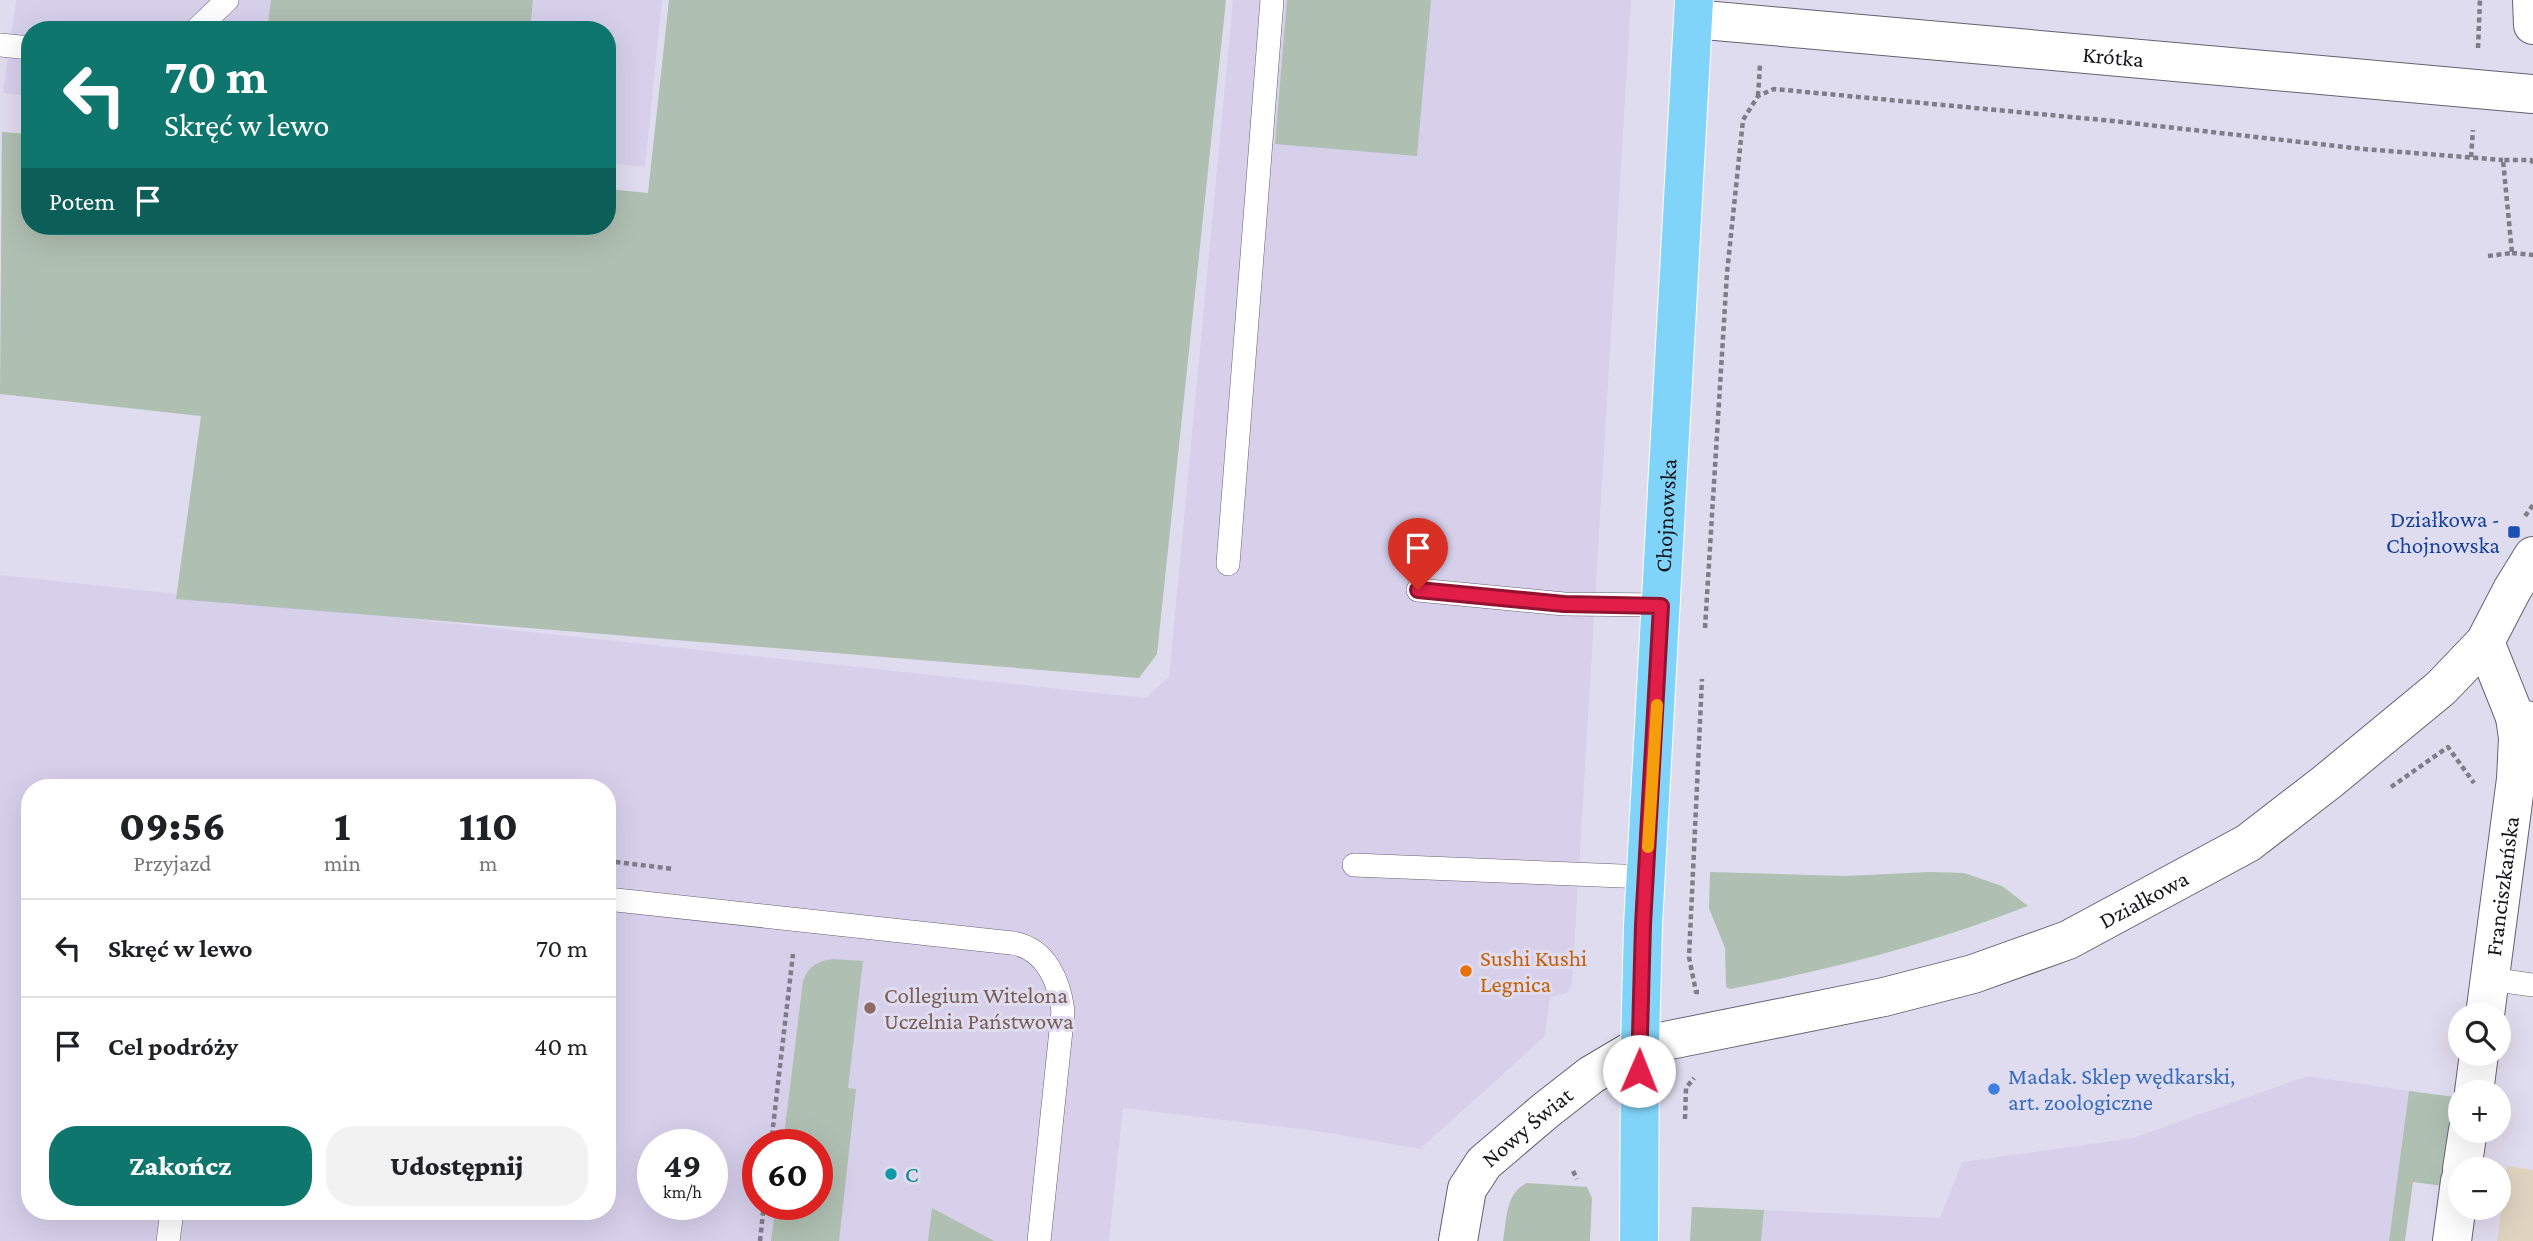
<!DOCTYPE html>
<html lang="pl">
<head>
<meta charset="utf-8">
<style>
	:root { --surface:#fff; --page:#f2f2f2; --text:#202124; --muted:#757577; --line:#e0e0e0; --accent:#0f766e }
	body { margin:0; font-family:"Crimson Pro",serif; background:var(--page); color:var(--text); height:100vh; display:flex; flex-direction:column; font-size:26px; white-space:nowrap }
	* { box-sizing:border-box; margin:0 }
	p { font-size:23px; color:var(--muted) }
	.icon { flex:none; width:38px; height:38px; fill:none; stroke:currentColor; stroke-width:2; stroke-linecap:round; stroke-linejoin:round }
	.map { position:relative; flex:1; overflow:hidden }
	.panel { position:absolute; left:21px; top:779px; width:595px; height:441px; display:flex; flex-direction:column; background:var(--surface); border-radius:28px; box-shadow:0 7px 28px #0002 }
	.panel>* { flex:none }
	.top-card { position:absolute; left:21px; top:21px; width:595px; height:214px; border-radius:28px; box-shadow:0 7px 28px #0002; background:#0f766e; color:#fff; overflow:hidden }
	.tools { position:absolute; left:2448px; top:1003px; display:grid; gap:14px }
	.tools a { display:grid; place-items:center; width:63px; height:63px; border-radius:50%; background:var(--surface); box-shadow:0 7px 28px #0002; font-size:35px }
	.speed { position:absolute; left:637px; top:1129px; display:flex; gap:14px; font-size:35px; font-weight:700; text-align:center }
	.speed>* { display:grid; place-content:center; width:91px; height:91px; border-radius:50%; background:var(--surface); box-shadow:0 7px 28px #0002; line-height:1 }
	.speed small { font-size:18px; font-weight:400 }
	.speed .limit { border:10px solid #d22; background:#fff; color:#111 }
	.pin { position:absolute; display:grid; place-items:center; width:60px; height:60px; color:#fff; margin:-72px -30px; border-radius:50% 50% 50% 0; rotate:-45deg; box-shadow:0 0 7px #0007 }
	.pin .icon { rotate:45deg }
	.me { position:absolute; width:77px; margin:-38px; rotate:1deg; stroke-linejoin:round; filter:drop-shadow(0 0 5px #0008) }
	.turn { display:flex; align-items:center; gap:24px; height:147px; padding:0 28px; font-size:32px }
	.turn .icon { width:91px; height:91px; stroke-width:2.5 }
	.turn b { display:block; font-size:49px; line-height:60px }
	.then { display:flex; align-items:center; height:66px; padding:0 28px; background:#0003; gap:14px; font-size:26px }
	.eta { display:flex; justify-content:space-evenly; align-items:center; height:119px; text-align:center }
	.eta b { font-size:42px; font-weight:800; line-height:49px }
	.cta { display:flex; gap:14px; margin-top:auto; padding:14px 28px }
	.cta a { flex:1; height:80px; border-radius:28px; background:var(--accent); color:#fff; font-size:28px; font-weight:800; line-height:80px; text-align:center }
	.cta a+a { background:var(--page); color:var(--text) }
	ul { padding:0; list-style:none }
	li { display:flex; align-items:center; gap:21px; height:98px; padding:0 28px; border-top:2px solid var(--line) }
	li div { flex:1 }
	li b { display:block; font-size:26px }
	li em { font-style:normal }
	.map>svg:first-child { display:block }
	.built { fill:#d6d0eb; fill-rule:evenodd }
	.industrial { fill:#dfd4c0 }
	.green { fill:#afbfb1 }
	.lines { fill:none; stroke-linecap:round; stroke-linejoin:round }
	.service-casing { stroke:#656171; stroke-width:24 }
	.minor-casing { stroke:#656171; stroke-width:40 }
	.tertiary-casing { stroke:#656171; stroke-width:40 }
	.primary-casing { stroke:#fff; stroke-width:40 }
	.path { stroke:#807d8a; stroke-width:4.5; stroke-dasharray:5 3.5; stroke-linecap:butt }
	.service { stroke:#fff; stroke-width:23 }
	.minor { stroke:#fff; stroke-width:38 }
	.tertiary { stroke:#fff; stroke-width:38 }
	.primary { stroke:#80d4f9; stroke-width:38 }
	.route-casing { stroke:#92132f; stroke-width:18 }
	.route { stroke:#e11d48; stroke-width:12 }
	.slow { stroke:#f59e0b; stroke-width:12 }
	.transit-dot { fill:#1a4fb4; stroke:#e0dcef; stroke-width:2.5 }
	.food-dot { fill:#e8710a; stroke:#e0dcef; stroke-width:2.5 }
	.education-dot { fill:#8d6e63; stroke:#e0dcef; stroke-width:2.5 }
	.shop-dot { fill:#3f7fe0; stroke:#e0dcef; stroke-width:2.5 }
	.culture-dot { fill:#0f9aa8; stroke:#e0dcef; stroke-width:2.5 }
	.labels { text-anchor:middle; stroke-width:6; stroke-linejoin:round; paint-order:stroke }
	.street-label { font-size:23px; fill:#17151c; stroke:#e0dcef }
	.transit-label { font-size:23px; fill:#164399; stroke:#e0dcef; text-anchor:end }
	.food-label { font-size:23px; fill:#c56008; stroke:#e0dcef; text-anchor:start }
	.education-label { font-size:23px; fill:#785e54; stroke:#e0dcef; text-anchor:start }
	.shop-label { font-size:23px; fill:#366cbe; stroke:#e0dcef; text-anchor:start }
	.culture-label { font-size:23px; fill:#0d838f; stroke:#e0dcef; text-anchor:start }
</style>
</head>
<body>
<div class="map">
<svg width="2533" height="1241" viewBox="0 0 2533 1241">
	<rect width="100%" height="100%" fill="#e0dcef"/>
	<path class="built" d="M16,0H662L645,167L607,163V30H30V96L3,93Z
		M1233,0H1631L1572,985L1567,993L1550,997L1545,1036L1420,1149L1317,1131L1123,1108L1109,1241H0V575L1145,698L1169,677ZM30,788H607V1211H30ZM653,1144H712V1204H653ZM758,1144H817V1204H758Z
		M2308,1076L2409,1091L2389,1241H1690L1692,1207L1940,1218L1962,1162L2133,1138Z"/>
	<path class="industrial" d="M2507,1166L2533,1170V1241H2497Z"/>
	<path class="green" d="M271,0H533L530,30H267Z
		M669,0H1226L1157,654L1139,678L176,599L201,416L0,394L2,132L30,134V226H607V189L648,193Z
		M1287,0H1431L1417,156L1275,144Z
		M1710,872L1845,876L1930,872L1964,873L2002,886L2028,906C1931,944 1832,969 1730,989L1726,987L1725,948L1709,908Z
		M833,959L863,961L848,1088L856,1089L839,1241H771L776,1204H817V1144H783L803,981C809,966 817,961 833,959Z
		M2409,1091L2455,1097L2443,1186L2413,1182L2405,1241H2389Z
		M1527,1183L1587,1187L1592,1198L1590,1241H1503C1507,1220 1505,1193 1527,1183Z
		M1692,1207L1764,1210L1761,1241H1690Z
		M932,1208L994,1241H928Z"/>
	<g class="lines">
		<g class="service-casing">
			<path id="service" d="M196,30L227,0
				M0,45L30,48
				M1228,564L1272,0
				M1418,590L1564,604L1661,605
				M1354,865L1646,877
				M607,899L1012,943C1046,948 1059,981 1063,1011L1039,1241
				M2490,979L2533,985
				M168,1241L172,1211"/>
		</g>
		<g class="minor-casing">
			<g id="minor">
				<path d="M2532,0L2533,25"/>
				<path id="s1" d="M1693,19L2533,94"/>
				<path d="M2485,642L2515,717L2533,722"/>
				<path id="s2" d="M2485,1015L2516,779L2518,738L2515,717"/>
				<path d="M2474,1092L2479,1054"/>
				<path d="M2462,1169L2468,1130"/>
				<path d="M2452,1241L2460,1181"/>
			</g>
		</g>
		<g class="tertiary-casing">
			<g id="tertiary">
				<path id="s3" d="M1458,1241L1467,1189L1484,1163L1545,1111L1591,1075L1640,1046L1884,997L1973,974L2068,940L2248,843L2327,782L2441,688L2485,642L2512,590L2533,556"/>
			</g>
		</g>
		<g class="primary-casing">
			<g id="primary">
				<path id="s4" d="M1639,1241L1640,1046L1643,925L1694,0"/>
			</g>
		</g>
		<path class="path" d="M2478,48L2480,0
			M1758,96L1760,65
			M2471,157L2473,130
			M2512,253L2533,255
			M2488,256L2512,253L2503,160H2531L2533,163
			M2525,516L2533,505
			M1705,628L1727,273L1743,120L1758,96L1774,89L2113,121L2363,149L2503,160
			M2391,787L2448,747L2474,783
			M607,861L674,869
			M1699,992H1696L1689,957L1702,679
			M1685,1119L1686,1088L1694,1078
			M771,1144L793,954
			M1573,1171L1577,1179
			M760,1241L764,1204"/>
		<use href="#service" class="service"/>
		<use href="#minor" class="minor"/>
		<use href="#tertiary" class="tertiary"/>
		<use href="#primary" class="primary"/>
	</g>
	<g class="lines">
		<g class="route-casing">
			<path id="route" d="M1418,590L1564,604L1661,606L1643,925L1639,1071"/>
		</g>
		<use href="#route" class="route"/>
		<path class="slow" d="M1648,847L1657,705"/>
	</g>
	<rect class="transit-dot" x="2507" y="525" width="14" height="14" rx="3.5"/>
	<circle class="food-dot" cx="1466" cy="971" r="7"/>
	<circle class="education-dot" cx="870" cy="1008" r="7"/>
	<circle class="shop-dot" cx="1994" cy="1089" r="7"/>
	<circle class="culture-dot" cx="891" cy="1174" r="7"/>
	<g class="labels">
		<g class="street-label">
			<text dy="8" stroke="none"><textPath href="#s1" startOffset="422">Krótka</textPath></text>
			<text dy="8" stroke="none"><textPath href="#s4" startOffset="726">Chojnowska</textPath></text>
			<text dy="8" stroke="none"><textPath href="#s2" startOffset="130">Franciszkańska</textPath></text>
			<text dy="8" stroke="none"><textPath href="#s3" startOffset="807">Działkowa</textPath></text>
			<text dy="8" stroke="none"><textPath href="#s3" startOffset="140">Nowy Świat</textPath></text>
		</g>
		<g class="transit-label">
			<text x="2500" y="527">Działkowa -<tspan x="2500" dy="26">Chojnowska</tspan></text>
		</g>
		<g class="food-label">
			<text x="1480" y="966">Sushi Kushi<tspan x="1480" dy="26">Legnica</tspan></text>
		</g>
		<g class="education-label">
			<text x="884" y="1003">Collegium Witelona<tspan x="884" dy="26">Uczelnia Państwowa</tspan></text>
		</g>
		<g class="shop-label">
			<text x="2008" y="1084">Madak. Sklep wędkarski,<tspan x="2008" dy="26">art. zoologiczne</tspan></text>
		</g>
		<g class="culture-label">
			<text x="905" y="1182">C</text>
		</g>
	</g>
</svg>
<div class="tools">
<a><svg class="icon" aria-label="search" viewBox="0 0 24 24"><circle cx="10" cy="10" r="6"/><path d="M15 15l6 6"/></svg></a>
<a>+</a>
<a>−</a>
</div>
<div class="speed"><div>49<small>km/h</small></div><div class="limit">60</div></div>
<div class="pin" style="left:1418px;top:590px;background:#d93025"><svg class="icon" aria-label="arrive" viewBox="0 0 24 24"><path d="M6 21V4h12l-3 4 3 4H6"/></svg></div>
<svg class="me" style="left:1639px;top:1071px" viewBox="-20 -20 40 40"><circle r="19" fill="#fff"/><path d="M0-13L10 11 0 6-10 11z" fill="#e11d48"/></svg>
<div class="top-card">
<div class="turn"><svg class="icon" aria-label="left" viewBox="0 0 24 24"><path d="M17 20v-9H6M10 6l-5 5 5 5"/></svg><div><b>70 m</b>Skręć w lewo</div></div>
<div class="then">Potem<svg class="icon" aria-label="arrive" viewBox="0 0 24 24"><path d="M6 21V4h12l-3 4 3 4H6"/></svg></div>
</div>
<section class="panel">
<div class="eta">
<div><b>09:56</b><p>Przyjazd</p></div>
<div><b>1</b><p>min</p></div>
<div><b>110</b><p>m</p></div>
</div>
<ul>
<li><svg class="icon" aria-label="left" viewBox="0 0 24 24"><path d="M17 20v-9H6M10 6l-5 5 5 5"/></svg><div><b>Skręć w lewo</b></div><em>70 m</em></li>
<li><svg class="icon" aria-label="arrive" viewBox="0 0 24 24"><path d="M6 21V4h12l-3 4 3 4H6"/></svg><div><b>Cel podróży</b></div><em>40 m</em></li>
</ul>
<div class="cta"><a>Zakończ</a><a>Udostępnij</a></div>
</section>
</div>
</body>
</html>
